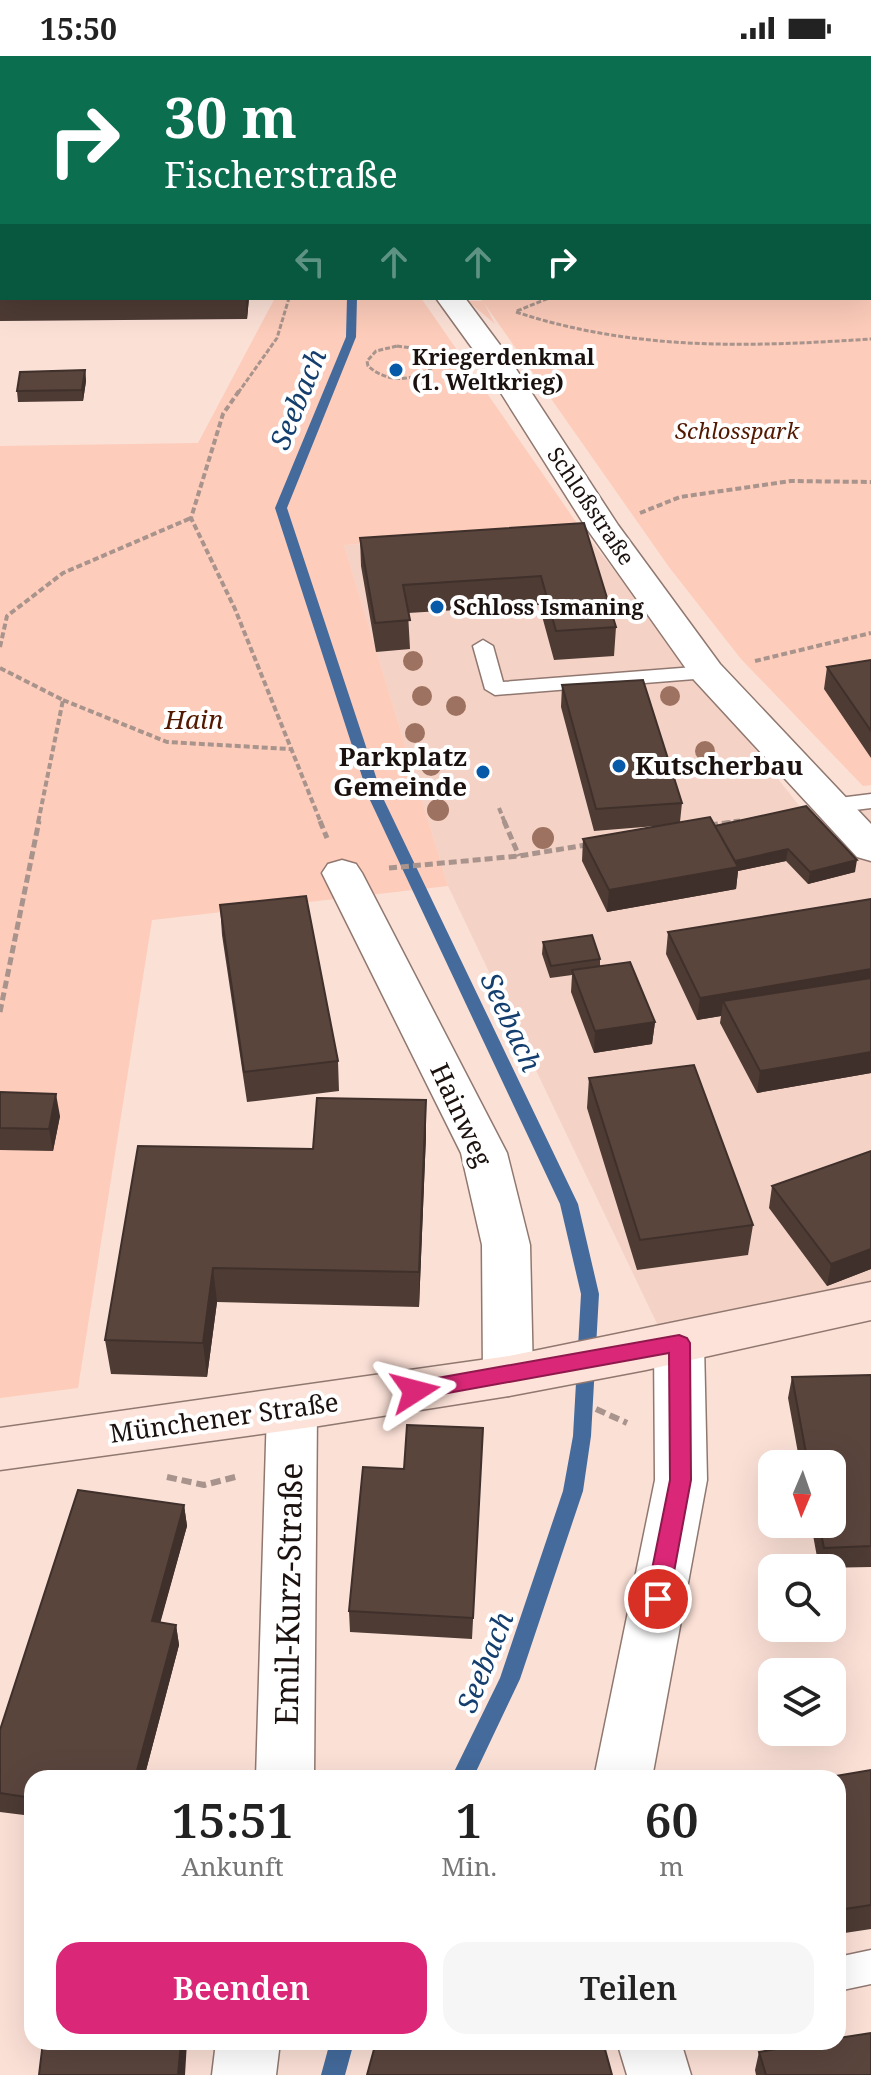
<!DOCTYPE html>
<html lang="de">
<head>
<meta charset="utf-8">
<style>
	:root { --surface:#fff; --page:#f6f6f6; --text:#222; --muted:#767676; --accent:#db2777 }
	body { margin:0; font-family:"Noto Serif",serif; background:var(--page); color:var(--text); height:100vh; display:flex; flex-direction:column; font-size:30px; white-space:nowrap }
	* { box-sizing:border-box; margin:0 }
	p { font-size:26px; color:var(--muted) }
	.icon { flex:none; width:44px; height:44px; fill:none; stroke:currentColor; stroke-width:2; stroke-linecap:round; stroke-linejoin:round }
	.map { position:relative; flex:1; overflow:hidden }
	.side { position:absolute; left:24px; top:1714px; width:822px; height:280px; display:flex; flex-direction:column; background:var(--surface); border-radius:24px; box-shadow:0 8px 32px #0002 }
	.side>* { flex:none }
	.guide { position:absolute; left:0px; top:0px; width:872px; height:244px; box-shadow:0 8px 32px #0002; background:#0b6e4f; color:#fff; overflow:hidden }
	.needle { width:52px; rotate:182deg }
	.buttons { position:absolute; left:758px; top:1394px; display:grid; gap:16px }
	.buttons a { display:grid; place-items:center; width:88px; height:88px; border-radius:16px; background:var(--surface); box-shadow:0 8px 32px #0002; font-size:40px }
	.pin { position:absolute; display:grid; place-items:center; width:68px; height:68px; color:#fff; margin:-34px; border:4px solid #fff; border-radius:50%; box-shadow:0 2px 8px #0007 }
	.me { position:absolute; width:88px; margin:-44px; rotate:81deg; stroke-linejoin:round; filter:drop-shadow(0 0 6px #0008) }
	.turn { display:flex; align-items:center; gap:28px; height:168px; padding:0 32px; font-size:36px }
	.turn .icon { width:104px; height:104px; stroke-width:2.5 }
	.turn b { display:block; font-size:56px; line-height:68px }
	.lanes { display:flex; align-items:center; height:76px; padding:0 32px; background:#0003; justify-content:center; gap:40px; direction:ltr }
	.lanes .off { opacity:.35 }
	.eta { display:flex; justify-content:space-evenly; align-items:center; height:136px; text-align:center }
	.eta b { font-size:48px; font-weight:600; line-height:56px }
	.cta { display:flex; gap:16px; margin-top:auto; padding:16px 32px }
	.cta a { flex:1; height:92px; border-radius:24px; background:var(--accent); color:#fff; font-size:32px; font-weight:600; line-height:92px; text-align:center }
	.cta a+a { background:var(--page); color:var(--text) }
	.status { display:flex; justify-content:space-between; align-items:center; height:56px; padding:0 40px; background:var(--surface); direction:ltr }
	.status svg { height:22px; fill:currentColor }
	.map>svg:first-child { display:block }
	.built { fill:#f5d2c6 }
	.green { fill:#fdccba }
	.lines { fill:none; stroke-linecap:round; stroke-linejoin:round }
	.stream { fill:#446b9c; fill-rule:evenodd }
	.service-casing { stroke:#907870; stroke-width:3 }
	.minor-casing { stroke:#907870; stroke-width:3 }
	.secondary-casing { stroke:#907870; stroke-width:3 }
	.path-far3 { stroke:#a8948c; stroke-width:3; stroke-dasharray:5 2; stroke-linecap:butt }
	.path-far2 { stroke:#a8948c; stroke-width:4; stroke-dasharray:6 3; stroke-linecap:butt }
	.path-far1 { stroke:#a8948c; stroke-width:5; stroke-dasharray:8 4; stroke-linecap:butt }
	.path { stroke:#a8948c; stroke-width:6; stroke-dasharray:10 5; stroke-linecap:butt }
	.service { fill:#fff; fill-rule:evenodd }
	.minor { fill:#fff; fill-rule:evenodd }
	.secondary { fill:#fce2d8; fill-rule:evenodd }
	.tree { fill:#9e7260 }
	.wall { fill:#4d3b34 }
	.shaded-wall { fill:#3f302b }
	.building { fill:#5a453d; stroke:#3f302b; stroke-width:2 }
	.route { fill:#db2777; stroke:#8e194d; stroke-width:2 }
	.poi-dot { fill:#075aa8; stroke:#fff; stroke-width:3 }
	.labels { text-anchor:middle; stroke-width:8; stroke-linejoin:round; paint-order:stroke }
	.far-poi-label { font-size:22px; font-weight:bold; fill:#1b120f; stroke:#fff; text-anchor:start }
	.far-park-label { font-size:22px; font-style:italic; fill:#521800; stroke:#fff }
	.far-street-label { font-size:22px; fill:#1b120f; stroke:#fff }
	.park-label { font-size:26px; font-style:italic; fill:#521800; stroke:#fff }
	.poi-label { font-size:26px; font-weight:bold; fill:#1b120f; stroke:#fff; text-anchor:end }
	.street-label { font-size:26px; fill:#1b120f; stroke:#fff }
	.water-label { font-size:28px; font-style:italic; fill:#143e6d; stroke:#fff }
	.near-street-label { font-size:32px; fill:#1b120f; stroke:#fff }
</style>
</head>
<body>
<div class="status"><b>15:50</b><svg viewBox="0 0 49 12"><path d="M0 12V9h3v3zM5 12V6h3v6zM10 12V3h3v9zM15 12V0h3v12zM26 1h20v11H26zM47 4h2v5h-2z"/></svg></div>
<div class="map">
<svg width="871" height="2019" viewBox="0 0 871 2019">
	<rect width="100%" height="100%" fill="#fbe0d6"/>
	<path class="built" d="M584,476L801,752L871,737V1225L835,1237L659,1272L448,830L344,489Z"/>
	<path class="green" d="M871,177V729L863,730L741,603L669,511L484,247L495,268L468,245H482L481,242H870Z
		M275,242H421L583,476L344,489L448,830L152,864L78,1332L0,1342V390L198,387Z"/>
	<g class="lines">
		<path class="stream" d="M165,0H173L174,2H166Z
			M621,0H629V2H621Z
			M347,242H357L356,281L287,452L383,742L578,1148L599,1238L591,1380L583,1435L520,1623L473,1722H451L500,1622L563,1435L573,1380L581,1238L560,1148L369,742L275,452L346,281Z
			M330,1986H354L345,2019H321Z"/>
		<g class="service-casing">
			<path id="service" d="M483,584L493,590L503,626L707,610L717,616L707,622L495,639L485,633L473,590Z
				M871,738V752L831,757L820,750L831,743Z
				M871,1894V1928L838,1935V1901Z"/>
		</g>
		<g class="minor-casing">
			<path id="minor" d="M213,0H237L238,2H214Z
				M649,0H673L648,2Z
				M436,242H465L503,293L618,469L720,608L871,768V805L857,801L694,624L587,473L475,296Z
				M342,804L356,808L362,817L507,1097L530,1189L533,1320L526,1334L508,1340L490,1334L483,1320L482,1189L461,1097L322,817L328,808Z
				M679,1267L697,1273L704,1287L707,1424L652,1722H594L655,1424L654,1287L661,1273Z
				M292,1333L310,1339L317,1354L314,1722H256L267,1354L274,1339Z
				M216,1986H280L276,2019H212Z
				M617,1986H681L691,2019H627Z"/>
		</g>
		<g class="secondary-casing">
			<path id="secondary" d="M871,1226V1264L646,1314L509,1340L319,1370L0,1414V1372L509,1300Z"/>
		</g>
		<path class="path-far3" d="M517,255L549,242
			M516,256C635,295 747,291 871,283
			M397,290L420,293L433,301V311C413,326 387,327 368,310L367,305L376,295Z
			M238,337L277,282L289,242"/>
		<path class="path-far2" d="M239,335L223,358L191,462L235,553L321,767
			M640,457L680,441L791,425L871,426
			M0,591L7,560L63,517L191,462
			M755,605L871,577
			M0,612L63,644L38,767
			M63,644L167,686L290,693
			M499,752L505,767
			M725,767L740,765"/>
		<path class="path-far1" d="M320,765L327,782
			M504,765L519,800
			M710,769L740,765
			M389,812L519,800L586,789
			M0,956L39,765"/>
		<path class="path" d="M596,1353L627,1367
			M167,1421L204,1429L239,1420"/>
		<use href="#service" class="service"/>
		<use href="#minor" class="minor"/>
		<use href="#secondary" class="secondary"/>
	</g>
	<g class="tree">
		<circle cx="413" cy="605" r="10"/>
		<circle cx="422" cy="640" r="10"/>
		<circle cx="670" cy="640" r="10"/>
		<circle cx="456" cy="650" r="10"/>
		<circle cx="415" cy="677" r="10"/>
		<circle cx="705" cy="695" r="10"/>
		<circle cx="431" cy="710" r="10"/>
		<circle cx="438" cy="754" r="11"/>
		<circle cx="543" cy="782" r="11"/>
	</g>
	<path class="wall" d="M55,0H108V2H55Z
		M702,0H871V15L870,2H701Z
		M0,10H2V89H0Z
		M870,35H871V84H870Z
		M0,98H2V143H0Z
		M0,208H2V242H249L247,263L0,265Z
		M85,314L86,325L83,345L18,346L17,335Z
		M584,467L616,571L614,600L554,604L539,549L408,557L410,593L376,596L361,510L360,482Z
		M871,604V702L824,633L827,611Z
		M562,629L682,747L680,766L715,770L855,816L808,828L786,805L738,815L736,833L607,856L582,805L583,783L656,770L594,775L561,651Z
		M871,843V1017L757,1037L720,967L721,960L697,964L666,898L668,876Z
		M220,849L338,1005L339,1035L247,1046L222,879Z
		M543,886L600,903V910L655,966L652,988L594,997L571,936L572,919L550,922L542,898Z
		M589,1022L753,1169L748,1199L637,1214L587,1052Z
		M0,1036L60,1060L53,1095L0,1094Z
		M426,1044V1079L419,1251L217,1246L207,1321L111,1318L105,1284L313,1093Z
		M871,1095V1213L827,1230L769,1152L772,1130Z
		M871,1319V1511L819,1512L811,1468H832V1408H800L788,1342L792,1321Z
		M482,1394L472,1583L350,1576L349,1555L404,1413Z
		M184,1449L187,1470L160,1566L176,1569L179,1589L144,1722H32V1760L0,1756V1674Z
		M871,1714V1873L838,1878V1722Z
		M759,1996L871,2019H756L755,2014Z"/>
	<path class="shaded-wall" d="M246,242H249L247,263Z
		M85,314L86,325L83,345L82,334Z
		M788,793L786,805L738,815L736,833L607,856L609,834Z
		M857,804L855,816L808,828L810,816Z
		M871,913V934L723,945L721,960L697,964L700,942Z
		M655,966L652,988L594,997L595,975Z
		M871,996V1017L757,1037L760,1015Z
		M56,1038L60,1060L53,1095L49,1073Z
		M426,1044V1079L419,1251V1216Z
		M871,1193V1213L827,1230L831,1208Z
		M213,1212L217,1246L207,1321L203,1287Z
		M184,1449L187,1470L155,1586L152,1565Z
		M176,1569L179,1589L144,1722H135Z
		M181,1986H187L185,2019H178Z"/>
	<path class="building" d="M284,0H363L364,2H285Z
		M435,0H580V2H435Z
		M0,10H2V60H0Z
		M870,35H871V59H870Z
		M0,98H2V124H0Z
		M0,208H2V239H0Z
		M85,314L82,334L17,335L20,316Z
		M584,467L616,571L556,575L541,520L403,529L410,564L375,567L360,482Z
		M871,604V675L827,611Z
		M643,624L682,747L596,753L562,629Z
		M806,750L857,804L810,816L788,793L735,805L715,770Z
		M710,761L738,811L609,834L583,783Z
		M306,840L338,1005L244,1016L220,849Z
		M871,843V913L700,942L668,876Z
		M592,879L600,903L551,910L543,886Z
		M630,906L655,966L595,975L572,914Z
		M871,922V996L760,1015L723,945Z
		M694,1009L753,1169L640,1184L589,1022Z
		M0,1036L56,1038L49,1073L0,1072Z
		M317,1042L426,1044L419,1216L213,1212L203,1287L105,1284L138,1090L313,1093Z
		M871,1095V1193L831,1208L772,1130Z
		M871,1319V1490L824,1492L819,1468H832V1408H808L792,1321Z
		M407,1369L483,1372L473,1562L349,1555L363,1411L404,1413Z
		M78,1434L184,1449L152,1565L176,1569L135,1722H32V1742L0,1737V1674Z
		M871,1714V1849L838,1854V1722H824Z
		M871,1977V2019H766L759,1996L818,1986H838V1982Z
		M43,1986H181L178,2019H39Z
		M376,1986H603L612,2019H367Z"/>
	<path class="route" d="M679,1279L687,1282L690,1287L691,1424L669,1543L666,1550L658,1553L650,1550L646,1543L670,1424L669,1297L415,1343L408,1341L405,1335L408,1329L415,1326Z"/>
	<g class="poi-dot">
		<circle cx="396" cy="314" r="8"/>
		<circle cx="437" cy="551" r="8"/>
		<circle cx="619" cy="710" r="8"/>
		<circle cx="483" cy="716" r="8"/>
	</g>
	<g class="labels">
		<g class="far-poi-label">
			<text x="412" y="309">Kriegerdenkmal<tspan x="412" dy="25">(1. Weltkrieg)</tspan></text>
			<text x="453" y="559">Schloss Ismaning</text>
		</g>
		<g class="far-park-label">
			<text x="737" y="383">Schlosspark</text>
		</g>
		<g class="far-street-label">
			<text transform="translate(591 450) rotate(56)" y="8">Schloßstraße</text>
		</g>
		<g class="park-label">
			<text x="194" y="673">Hain</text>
		</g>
		<g class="poi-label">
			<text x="467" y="710">Parkplatz<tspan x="467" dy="30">Gemeinde</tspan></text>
			<text x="635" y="719" text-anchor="start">Kutscherbau</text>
		</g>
		<g class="street-label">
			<text transform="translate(461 1059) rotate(65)" y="9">Hainweg</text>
			<text transform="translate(224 1362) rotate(-8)" y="9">Münchener Straße</text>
		</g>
		<g class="water-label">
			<text transform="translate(298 343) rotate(-68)" y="10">Seebach</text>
			<text transform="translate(511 966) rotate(65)" y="10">Seebach</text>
			<text transform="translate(485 1606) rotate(-68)" y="10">Seebach</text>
		</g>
		<g class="near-street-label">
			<text transform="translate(289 1538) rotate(-89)" y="11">Emil-Kurz-Straße</text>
		</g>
	</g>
</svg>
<div class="buttons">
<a><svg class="needle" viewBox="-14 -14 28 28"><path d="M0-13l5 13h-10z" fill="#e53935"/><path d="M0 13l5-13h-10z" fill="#767676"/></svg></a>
<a><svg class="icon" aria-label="search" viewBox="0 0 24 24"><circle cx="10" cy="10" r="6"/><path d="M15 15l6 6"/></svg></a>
<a><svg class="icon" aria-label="layers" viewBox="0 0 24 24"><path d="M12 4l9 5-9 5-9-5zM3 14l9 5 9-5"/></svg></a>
</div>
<div class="pin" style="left:658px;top:1543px;background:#d93025"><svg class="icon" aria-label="arrive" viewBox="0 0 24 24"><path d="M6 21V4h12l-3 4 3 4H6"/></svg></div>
<svg class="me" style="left:415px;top:1335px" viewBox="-20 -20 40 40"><path d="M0-17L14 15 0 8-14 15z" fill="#db2777" stroke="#fff" stroke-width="4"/></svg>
<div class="guide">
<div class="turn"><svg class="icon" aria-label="right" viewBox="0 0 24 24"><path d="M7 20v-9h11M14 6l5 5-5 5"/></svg><div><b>30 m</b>Fischerstraße</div></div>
<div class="lanes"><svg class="icon off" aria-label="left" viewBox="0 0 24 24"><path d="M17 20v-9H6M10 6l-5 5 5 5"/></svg><svg class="icon off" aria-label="ahead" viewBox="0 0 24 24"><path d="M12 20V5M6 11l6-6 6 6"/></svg><svg class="icon off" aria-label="ahead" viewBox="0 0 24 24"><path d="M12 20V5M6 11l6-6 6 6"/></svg><svg class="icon" aria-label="right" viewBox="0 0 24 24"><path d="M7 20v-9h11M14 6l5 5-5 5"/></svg></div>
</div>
<section class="side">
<div class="eta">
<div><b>15:51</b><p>Ankunft</p></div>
<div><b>1</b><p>Min.</p></div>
<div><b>60</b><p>m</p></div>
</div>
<div class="cta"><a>Beenden</a><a>Teilen</a></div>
</section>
</div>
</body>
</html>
